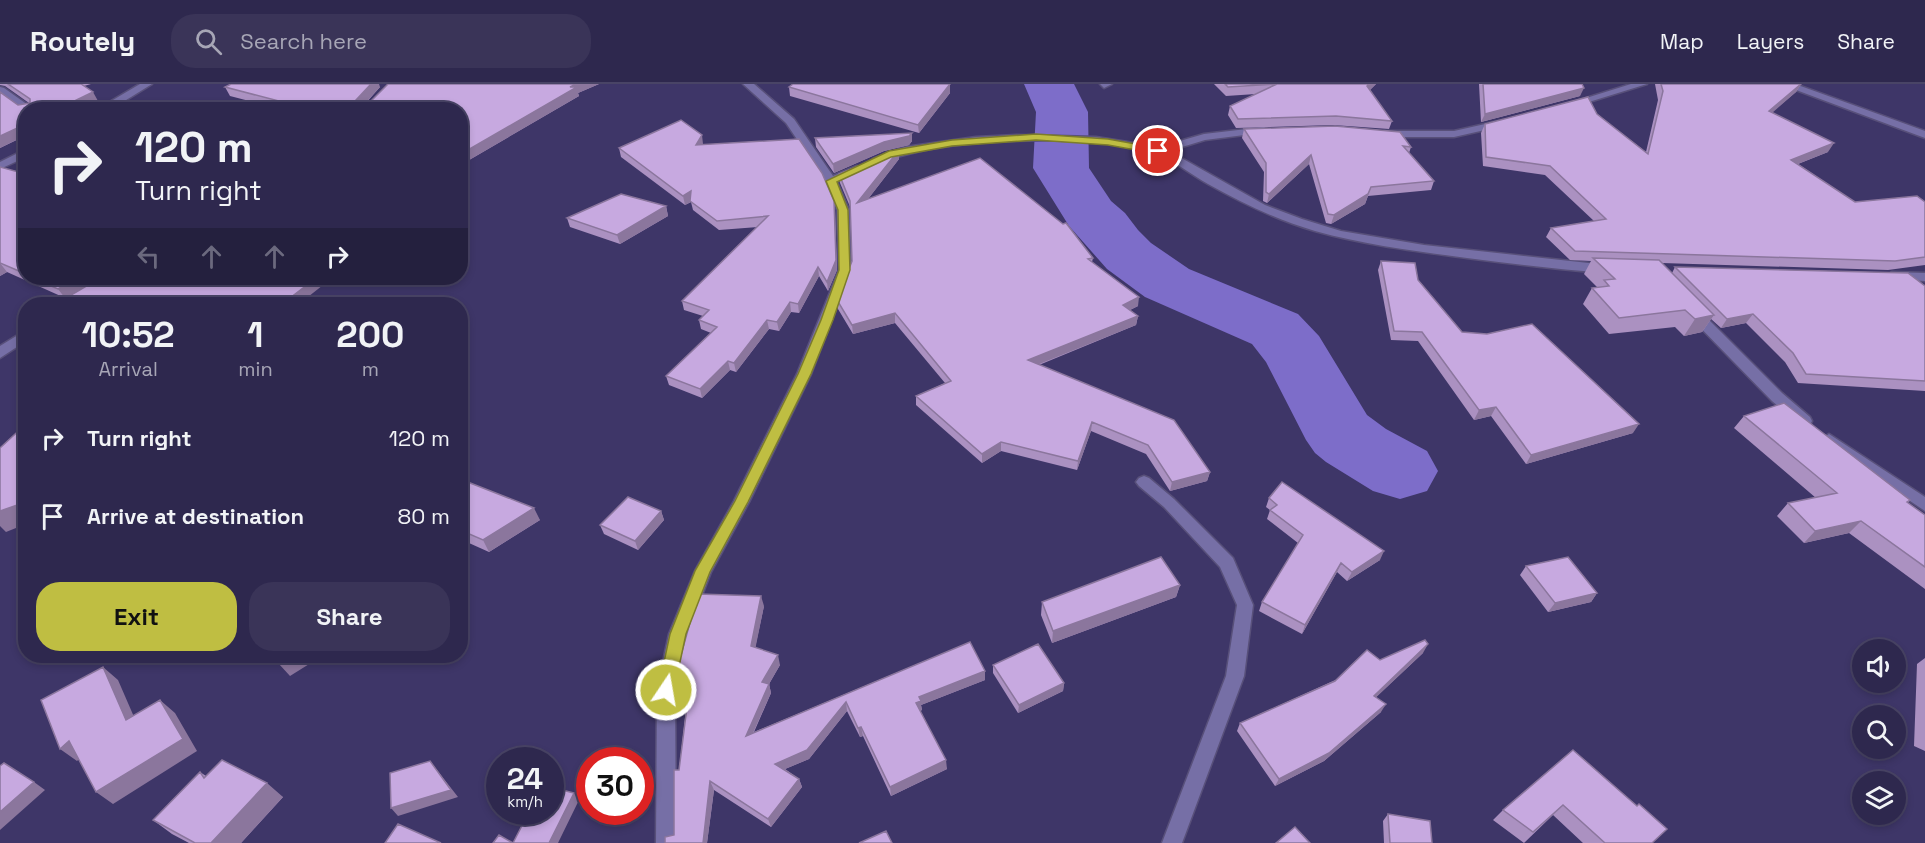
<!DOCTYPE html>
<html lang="en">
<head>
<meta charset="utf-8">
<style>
	:root { --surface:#2e284e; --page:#3a3458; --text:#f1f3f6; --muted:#a7a6b6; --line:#494466; --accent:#bfbe42 }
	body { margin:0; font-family:"Space Grotesk",sans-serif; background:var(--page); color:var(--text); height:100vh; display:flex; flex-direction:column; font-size:22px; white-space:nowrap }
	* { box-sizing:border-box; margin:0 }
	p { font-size:20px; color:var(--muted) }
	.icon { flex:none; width:33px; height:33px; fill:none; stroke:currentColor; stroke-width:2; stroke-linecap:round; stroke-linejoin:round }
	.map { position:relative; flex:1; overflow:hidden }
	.sheet { position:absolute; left:18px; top:213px; width:450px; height:366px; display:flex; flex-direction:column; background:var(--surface); border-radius:24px; box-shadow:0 3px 9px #0003,0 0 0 2px var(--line) }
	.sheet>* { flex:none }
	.banner { position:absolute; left:18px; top:18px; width:450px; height:183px; border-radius:24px; box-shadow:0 3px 9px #0003,0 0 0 2px var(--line); background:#2e284e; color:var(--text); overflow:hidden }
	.controls { position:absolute; left:1852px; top:555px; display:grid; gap:12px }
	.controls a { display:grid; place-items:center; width:54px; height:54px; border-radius:50%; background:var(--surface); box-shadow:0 3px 9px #0003,0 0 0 2px var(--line); font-size:30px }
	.speed { position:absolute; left:486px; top:663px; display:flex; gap:12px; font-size:30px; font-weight:700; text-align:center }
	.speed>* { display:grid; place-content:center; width:78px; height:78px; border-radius:50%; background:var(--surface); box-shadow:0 3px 9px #0003,0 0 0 2px var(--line); line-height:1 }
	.speed small { font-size:15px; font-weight:400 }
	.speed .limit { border:9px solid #d22; background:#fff; color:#111 }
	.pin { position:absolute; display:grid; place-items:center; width:51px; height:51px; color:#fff; margin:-26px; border:3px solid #fff; border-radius:50%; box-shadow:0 2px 6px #0007 }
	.me { position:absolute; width:66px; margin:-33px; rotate:12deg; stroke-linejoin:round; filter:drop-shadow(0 0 4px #0008) }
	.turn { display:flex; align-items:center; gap:21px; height:126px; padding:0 18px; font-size:27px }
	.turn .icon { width:78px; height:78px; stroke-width:2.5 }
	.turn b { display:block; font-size:42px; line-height:51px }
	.lanes { display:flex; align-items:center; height:57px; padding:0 18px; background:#0003; justify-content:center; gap:30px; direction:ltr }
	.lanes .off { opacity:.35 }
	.eta { display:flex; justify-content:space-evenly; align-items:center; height:102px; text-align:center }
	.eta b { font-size:36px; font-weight:600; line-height:42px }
	.button { display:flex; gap:12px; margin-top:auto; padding:12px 18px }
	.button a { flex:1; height:69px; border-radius:24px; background:var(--accent); color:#111; font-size:24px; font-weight:600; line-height:69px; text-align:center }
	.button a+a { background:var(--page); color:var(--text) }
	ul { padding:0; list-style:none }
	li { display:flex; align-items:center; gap:18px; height:78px; padding:0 18px }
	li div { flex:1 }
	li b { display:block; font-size:22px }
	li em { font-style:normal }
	header { display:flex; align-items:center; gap:36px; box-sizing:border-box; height:84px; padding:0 30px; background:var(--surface); border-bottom:2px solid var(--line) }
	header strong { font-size:28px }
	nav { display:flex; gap:33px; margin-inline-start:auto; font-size:21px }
	.search { width:420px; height:54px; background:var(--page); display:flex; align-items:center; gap:15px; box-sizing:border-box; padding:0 21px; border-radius:24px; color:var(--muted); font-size:22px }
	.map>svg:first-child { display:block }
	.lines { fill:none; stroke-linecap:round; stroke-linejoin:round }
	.river { fill:#7d6dc9; fill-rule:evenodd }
	.minor-casing { stroke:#58507a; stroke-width:3 }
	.minor { fill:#766fa6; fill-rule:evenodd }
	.wall { fill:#ab91c1 }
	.shaded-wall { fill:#8b769d }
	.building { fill:#c7a9e0; stroke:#8b769d; stroke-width:1.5 }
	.route { fill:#bfbe42; stroke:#7c7c2b; stroke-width:1.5 }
</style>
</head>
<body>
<header>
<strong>Routely</strong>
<div class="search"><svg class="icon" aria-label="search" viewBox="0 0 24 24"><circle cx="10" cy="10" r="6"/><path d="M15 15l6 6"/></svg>Search here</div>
<nav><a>Map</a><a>Layers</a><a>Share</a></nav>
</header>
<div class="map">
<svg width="1925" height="759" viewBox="0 0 1925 759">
	<rect width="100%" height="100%" fill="#3e3668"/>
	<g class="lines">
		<path class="river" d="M1024,0H1074L1088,28L1089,84L1111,117L1125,129L1138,146L1151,159L1189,185L1298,230L1319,252L1367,331L1386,345L1427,367L1438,387L1427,407L1400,415L1373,407L1326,378L1315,369L1306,356L1266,278L1252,260L1145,213L1107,185L1069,142L1033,84L1036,28Z"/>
		<g class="minor-casing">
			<path id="minor" d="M140,0H152L110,26H96Z
				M743,0H754L794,35L833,92L857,82L863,85L837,98L849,126L851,186L811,290L749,418L711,488L687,550L675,605L676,759H656L657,605L669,550L695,487L734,417L797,290L839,186L837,126L825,97L786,39Z
				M1100,0H1112L1104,4Z
				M1631,0H1647L1576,22L1567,20Z
				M1780,0H1795L1925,47V54Z
				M0,3L4,4L35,26H26V28L0,11Z
				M1503,36L1507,37V41L1454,53H1384L1379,50L1384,47H1454Z
				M1264,43L1269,46L1268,48L1205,56L1169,67L1265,121L1302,135L1341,147L1424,161L1607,181L1613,185L1607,189C1560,186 1514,180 1467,174C1416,167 1365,161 1315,147C1277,136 1242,119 1208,100C1192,91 1177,79 1161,72C1113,50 989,55 936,64C916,67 898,73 879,78L873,75L905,63L976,53L1017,51L1096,53L1159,63L1204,50Z
				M26,65V73L0,85V78Z
				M1892,188L1925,189V197L1888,195L1886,192Z
				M103,194H117L75,220H60Z
				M1693,224L1698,225L1782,309L1810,333L1812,337L1810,341H1800L1772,317L1688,231L1686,228Z
				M26,246V257L0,274V262Z
				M1829,350L1925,413V427L1824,359L1822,355Z
				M1144,392L1149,394L1174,415L1233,474L1253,521L1244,592L1182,759H1162L1226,592L1237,521L1220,483L1164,423L1139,402L1136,398L1139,394Z"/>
		</g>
		<use href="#minor" class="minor"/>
	</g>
	<path class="wall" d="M0,0H91L84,2L98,17L0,64V8L18,21L29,19L5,2L0,1Z
		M388,0H599L578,9L579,12L464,79L460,76V26H283L230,12L225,3H380L365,20H368Z
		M950,0V9L919,49L790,12L789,3Z
		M1214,0H1376L1370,6L1392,37L1389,45L1333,41L1236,44L1228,31L1230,22L1256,10L1226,12Z
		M1479,0H1582L1580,12L1481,38Z
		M1655,0H1801L1796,8L1772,28L1828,68L1798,80L1855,118H1925V181L1888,186L1662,179L1672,189L1675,183L1925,202V307L1798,299L1785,278L1746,239L1721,244L1711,235L1702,248L1684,252L1675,243L1609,250L1583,220L1592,204L1597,203L1584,190L1591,177L1570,176L1546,153L1551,144L1594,137L1545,91L1483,82L1481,49L1485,40L1597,30L1646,68L1658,16Z
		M1244,45L1411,63L1409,69L1434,97L1431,106L1368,112L1365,120L1331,140L1326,139L1309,80L1267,119L1263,117L1264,88L1242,54Z
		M815,54L912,57L909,61L884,67L834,89L816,63Z
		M703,60V61L835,126L837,186L828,207L819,192L799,229L791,228L779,247L769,245L736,288L730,286L702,314L669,301L666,292L711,249L701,245L699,236L703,232L684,226L682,217L758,143L719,146L693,126L691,118L685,121L621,73L619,64Z
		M899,66V75L868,115L1093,174L1092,178L1138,222L1130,226L1138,232L1136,241L1039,281L1210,388L1207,397L1170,407L1146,370L1091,347L1077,386L1001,367L982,379L916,321V312L945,299L895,239L853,250L838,225L837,216L852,177L851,125L840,99L839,90Z
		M0,83L26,90V194H99L65,214L7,188L0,192Z
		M666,122L668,132L620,160L570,143L567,134Z
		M1381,177L1418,196L1462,248L1633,349L1526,380L1491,332L1474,336L1418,257L1391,256L1378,186Z
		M71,211L299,220H78Z
		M1744,332L1910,416L1908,419L1925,431V505L1849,449L1804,459L1777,432L1788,419L1816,414L1734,344Z
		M460,395L540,436L489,468L460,455Z
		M1269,414L1380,476L1347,497L1337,488L1302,550L1259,527L1262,518L1298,459L1267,435L1270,426L1266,423Z
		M661,427L664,436L638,466L604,450L600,441Z
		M1526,482L1597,509L1591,518L1548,528L1520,491Z
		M1180,501L1176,513L1052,559L1041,531L1042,518Z
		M764,522L755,564L780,581L769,600L771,609L754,648L970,558L985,587V596L921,621L922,626L920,627L947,685L891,712L863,652L860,653L847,627L809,675L785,685L799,695L802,703L771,743L714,706L707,759H665L674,751L679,686L686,625L677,626L674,617Z
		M1423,569L1376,613L1381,628L1324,677L1275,702L1237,647L1240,639L1380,576Z
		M1925,574V667L1914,662L1917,580Z
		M993,581L1064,599L1063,607L1018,629L993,589Z
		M1573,666L1637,722L1652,759H1583L1553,731L1524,759L1493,736L1503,726Z
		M200,688L206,692L283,713L241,759H189L172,750L153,736Z
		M1388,730L1432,759H1384L1383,737Z"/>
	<path class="shaded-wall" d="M371,0H379L380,3L359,26L355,17Z
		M576,0H599L578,9L579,12L464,79L461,70L570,3Z
		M950,0V9L919,49L918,41Z
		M1369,0H1376L1364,11L1367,2Z
		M1801,0L1796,8L1764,36L1769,27Z
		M1584,4L1580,12L1481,38L1485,30Z
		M93,8L98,17L80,26H56Z
		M26,40V51L0,64V52Z
		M912,49V57L909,61L884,67L834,89L833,80L884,58Z
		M702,51L703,60L698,70L696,61Z
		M1834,59L1828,68L1785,85L1791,76Z
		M899,66V75L858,128L857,119Z
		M1311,71L1309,80L1267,119L1269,110Z
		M1371,103L1365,120L1331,140L1334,131Z
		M691,107L693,117L685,121L683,112Z
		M834,117L837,186L828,207L827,198Z
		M666,122L668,132L620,160L617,151Z
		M0,179L7,188L0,192Z
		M818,183L819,192L799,229L798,220Z
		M77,194H99L65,214L58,205Z
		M316,194H332L299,220H282Z
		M1139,213L1138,222L1122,230L1123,221Z
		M194,217L197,220H189Z
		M790,218L791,228L779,247L777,238Z
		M895,229V239L853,250L852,241Z
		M1753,230L1746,239L1721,244L1727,235Z
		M1714,231L1702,248L1684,252L1695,235Z
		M1138,232L1136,241L1027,285L1028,276Z
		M767,236L769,245L736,288L734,279Z
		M728,277L730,286L702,314L700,305Z
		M1496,323L1491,332L1474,336L1479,326Z
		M1092,338L1091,347L1077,386L1078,377Z
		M1639,340L1633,349L1526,380L1531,371Z
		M1001,358V367L982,379V370Z
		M1210,388L1207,397L1170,407L1172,398Z
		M26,418V440L6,448L0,442V427Z
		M534,424L540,436L489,468L483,456Z
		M661,427L664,436L638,466L635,457Z
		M1861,437L1849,449L1804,459L1815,447Z
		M1384,467L1380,476L1347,497L1352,488Z
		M1341,479L1337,488L1302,550L1305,541Z
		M1180,501L1176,513L1052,559L1053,547Z
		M1597,509L1591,518L1548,528L1555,519Z
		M761,512L764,522L754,571L751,562Z
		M1428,560L1423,569L1369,620L1374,612Z
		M778,571L780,581L769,600L771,609L748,660L746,652L762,598Z
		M294,572H322L290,592L279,580Z
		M103,583L118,596L141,649L126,636Z
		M985,587V596L921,621L922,626L916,628V619L919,613Z
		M1064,599L1063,607L1018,629L1019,621Z
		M160,616L175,629L197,667L113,720L96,708Z
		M846,618L847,627L809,675L778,688L775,680Z
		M1386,620L1381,628L1324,677L1275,702L1279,695Z
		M861,643L863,652L860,653L858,644Z
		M69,657L86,669L77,677L60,665Z
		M946,676L947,685L891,712L890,703Z
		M430,677L458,713L398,732L391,724Z
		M799,695L802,703L771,743L768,735Z
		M710,697L714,706L707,759H703Z
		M34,698L45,706L0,746V728Z
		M267,699L283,713L241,759H211Z
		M574,709L579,716L558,759H549Z"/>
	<path class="building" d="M8,0H81L93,8L56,26H26V40L0,52V8L18,21L30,19V15Z
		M231,0H371L355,17L357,20H368L388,0H576L570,3H577L461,70L460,26H313L225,3Z
		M793,0H950L918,41L789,3Z
		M1225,0H1369L1367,2L1392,37L1336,32L1238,35L1230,22L1277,0L1228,3Z
		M1483,0H1582L1584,4L1485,30Z
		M1661,0H1801L1769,27L1834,59L1791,76L1855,118L1917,112L1925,118V173L1895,177L1575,167L1551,144L1606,135L1550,82L1486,73L1485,40L1588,13L1597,30L1648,70L1663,7Z
		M681,36L702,51L696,61L799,55L822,89L834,117L836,176L827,198L818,183L798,220L790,218L777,238L767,236L734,279L728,277L700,305L666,292L717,243L699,236L709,226L682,217L768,132L717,137L690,117L691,107L683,112L619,64Z
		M1335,42L1400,48L1411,63L1403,62L1434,97L1371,103L1368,110L1334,131L1328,130L1311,71L1269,110L1266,108V79L1244,45Z
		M912,49L909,52L884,58L833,80L815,54Z
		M899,66L857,119L980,74L1063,140L1066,139L1093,174L1088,175L1139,213L1123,221L1138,232L1028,276L1174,336L1210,388L1172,398L1148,361L1092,338L1078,377L1001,358L982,370L916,312L951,297L895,229L852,241L837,216L852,177L850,117L839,90Z
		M0,83L26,90V190L0,179Z
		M621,110L666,122L617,151L567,134Z
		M1593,174L1659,176L1714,231L1695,235L1685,226L1619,234L1592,204L1609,202L1604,196L1615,195Z
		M1381,177L1415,179L1418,196L1462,248L1487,250L1532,240L1639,340L1531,371L1496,323L1479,326L1422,248L1394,247Z
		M1675,183L1908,189L1925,202V297L1806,290L1793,269L1753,230L1727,235Z
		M32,194H77L58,205Z
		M100,194H316L282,220H207L194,217L189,220H78L84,217L71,211Z
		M1784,319L1910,416L1907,418L1925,431V483L1861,437L1815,447L1788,419L1837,409L1744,332Z
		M26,340V418L0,427V364Z
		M460,395L534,424L483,456L460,446Z
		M1282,398L1384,467L1352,488L1341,479L1305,541L1262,518L1303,451L1270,426L1277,421L1269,414Z
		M628,413L661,427L635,457L600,441Z
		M1161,473L1180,501L1053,547L1042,518Z
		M1568,473L1597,509L1555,519L1526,482Z
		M698,510L761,512L751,562L778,571L762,598L769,600L746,652L970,558L985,587L919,613L921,617L916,619L946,676L890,703L861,643L858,644L846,618L807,666L775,680L799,695L768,735L710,697L703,759H665V753L674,751V686H679L688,615L674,617V596Z
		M1425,556L1428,560L1374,612L1386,620L1329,669L1279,695L1240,639L1335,597L1367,566L1380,576Z
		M1038,560L1064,599L1019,621L993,581Z
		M273,572H294L279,580Z
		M103,583L126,636L160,616L183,655L96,708L69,657L60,665L41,616Z
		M1573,666L1637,722L1639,720L1667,745L1652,759H1605L1563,721L1533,748L1503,726Z
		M222,676L267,699L211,759H195L153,736L200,688L204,694Z
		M430,677L451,706L391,724L390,689Z
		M4,679L34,698L0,728V682Z
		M550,703L574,709L549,759H493L499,751L513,759L529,728H550Z
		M1388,730L1430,737L1432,759H1390Z
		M398,740L441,759H385Z
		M1295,743L1310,759H1276Z
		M886,747L892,759H859Z"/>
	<path class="route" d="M1036,50L1108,55L1158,64L1163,67L1158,70L1108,61L1036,56L952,62L891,73L837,98L848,126L850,186L833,236L811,290L748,418L710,488L686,550L674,606L672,611L666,613L660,611L658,606L670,550L695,487L735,417L798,290L821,236L839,186L838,126L826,97L889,67L952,56Z"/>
</svg>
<div class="controls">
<a><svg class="icon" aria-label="sound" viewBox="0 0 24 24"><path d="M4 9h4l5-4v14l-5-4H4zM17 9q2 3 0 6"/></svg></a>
<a><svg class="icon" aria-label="search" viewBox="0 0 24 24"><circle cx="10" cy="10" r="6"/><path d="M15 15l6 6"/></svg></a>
<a><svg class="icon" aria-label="layers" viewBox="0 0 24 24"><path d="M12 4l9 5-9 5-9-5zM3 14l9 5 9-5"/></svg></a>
</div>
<div class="speed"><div>24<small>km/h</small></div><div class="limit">30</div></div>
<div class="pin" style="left:1158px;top:67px;background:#d93025"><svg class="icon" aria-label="arrive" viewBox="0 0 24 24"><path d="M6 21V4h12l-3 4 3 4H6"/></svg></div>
<svg class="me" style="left:666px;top:606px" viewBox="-20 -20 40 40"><circle r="17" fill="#bfbe42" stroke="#fff" stroke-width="3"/><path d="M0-11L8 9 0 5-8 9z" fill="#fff"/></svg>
<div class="banner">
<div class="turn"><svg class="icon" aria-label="right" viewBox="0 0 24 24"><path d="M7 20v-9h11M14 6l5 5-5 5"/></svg><div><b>120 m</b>Turn right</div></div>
<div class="lanes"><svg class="icon off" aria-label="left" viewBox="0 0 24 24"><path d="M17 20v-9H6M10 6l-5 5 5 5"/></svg><svg class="icon off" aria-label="ahead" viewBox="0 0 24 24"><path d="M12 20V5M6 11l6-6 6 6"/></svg><svg class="icon off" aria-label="ahead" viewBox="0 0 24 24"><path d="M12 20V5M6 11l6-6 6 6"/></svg><svg class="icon" aria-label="right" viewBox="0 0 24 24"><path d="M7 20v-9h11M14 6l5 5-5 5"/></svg></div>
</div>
<section class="sheet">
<div class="eta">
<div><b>10:52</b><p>Arrival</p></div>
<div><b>1</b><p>min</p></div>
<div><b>200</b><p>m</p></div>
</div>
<ul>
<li><svg class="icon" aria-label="right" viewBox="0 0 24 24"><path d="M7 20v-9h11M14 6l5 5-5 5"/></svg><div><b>Turn right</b></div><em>120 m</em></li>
<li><svg class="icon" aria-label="arrive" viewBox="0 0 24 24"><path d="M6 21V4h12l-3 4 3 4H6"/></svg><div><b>Arrive at destination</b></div><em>80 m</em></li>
</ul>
<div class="button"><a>Exit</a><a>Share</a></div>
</section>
</div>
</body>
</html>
